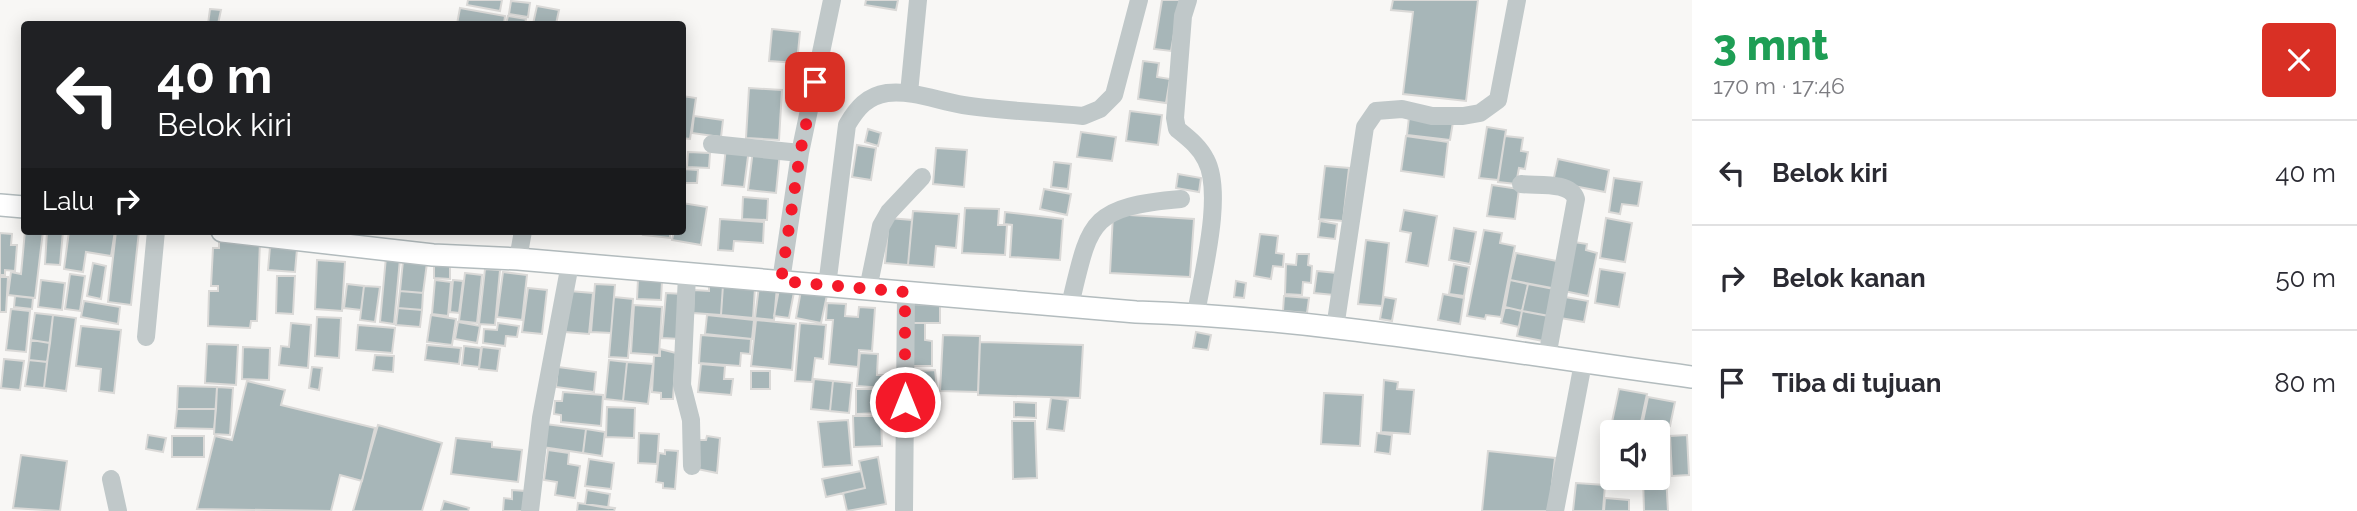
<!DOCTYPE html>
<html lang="id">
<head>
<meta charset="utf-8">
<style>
	:root { --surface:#fff; --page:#f7f7f7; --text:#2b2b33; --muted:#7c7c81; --line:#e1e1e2 }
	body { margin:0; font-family:Raleway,sans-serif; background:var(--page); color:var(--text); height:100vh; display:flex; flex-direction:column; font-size:26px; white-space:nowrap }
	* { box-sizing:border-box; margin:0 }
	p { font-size:23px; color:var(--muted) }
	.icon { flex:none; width:38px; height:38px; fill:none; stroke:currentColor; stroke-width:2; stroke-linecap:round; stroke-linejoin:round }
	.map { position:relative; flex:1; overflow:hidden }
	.drawer { display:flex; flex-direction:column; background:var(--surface); width:665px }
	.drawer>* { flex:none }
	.top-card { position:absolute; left:21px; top:21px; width:665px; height:214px; border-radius:7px; box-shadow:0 4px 18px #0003; background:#202124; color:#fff; overflow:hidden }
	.tools { position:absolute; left:1600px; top:420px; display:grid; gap:14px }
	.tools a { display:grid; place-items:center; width:70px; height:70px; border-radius:7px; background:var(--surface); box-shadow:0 4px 18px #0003; font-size:35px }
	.pin { position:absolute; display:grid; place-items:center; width:60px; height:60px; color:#fff; margin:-30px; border-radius:14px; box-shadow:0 4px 10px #0006 }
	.me { position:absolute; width:77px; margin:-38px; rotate:0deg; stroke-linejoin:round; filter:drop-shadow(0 0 5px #0008) }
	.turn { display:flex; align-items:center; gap:24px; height:147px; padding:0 21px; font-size:32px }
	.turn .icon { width:91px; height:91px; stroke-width:2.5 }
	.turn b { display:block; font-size:49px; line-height:60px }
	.then { display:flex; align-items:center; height:66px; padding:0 21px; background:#0003; gap:14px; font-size:26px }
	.round { display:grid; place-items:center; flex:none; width:74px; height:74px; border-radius:7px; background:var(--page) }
	.overview { display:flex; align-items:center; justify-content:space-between; height:119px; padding:0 21px }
	h1 { font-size:42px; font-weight:800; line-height:52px; color:#1e9e55 }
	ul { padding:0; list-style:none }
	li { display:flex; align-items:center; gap:21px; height:105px; padding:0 21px; border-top:2px solid var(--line) }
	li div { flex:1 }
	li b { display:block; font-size:26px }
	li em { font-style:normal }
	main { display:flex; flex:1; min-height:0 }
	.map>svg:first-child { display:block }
	.building { fill:#a7b6b8; stroke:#dad9d7; stroke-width:2 }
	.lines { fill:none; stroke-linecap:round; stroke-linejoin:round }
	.major-casing { stroke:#b3bcbe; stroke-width:24 }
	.minor { stroke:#c0c8c9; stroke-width:18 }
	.major { stroke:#fff; stroke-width:21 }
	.route { stroke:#f41929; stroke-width:12; stroke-dasharray:0 21.6 }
</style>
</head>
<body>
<main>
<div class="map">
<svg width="1692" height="511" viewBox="0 0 1692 511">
	<rect width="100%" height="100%" fill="#f8f7f5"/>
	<path class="building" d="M468,0H502L500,11L467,5Z
		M866,0H898L896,10L865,5Z
		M1162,0H1180L1171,51L1154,49Z
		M1393,0H1478L1466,101L1403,94L1413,12L1391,10Z
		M511,1L530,3L528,17L509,14Z
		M537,6L559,10L556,24H533Z
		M460,8L505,16L504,24H457Z
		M210,9L221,10L218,24H208Z
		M508,16L526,19L525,24H506Z
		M772,29L800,32L797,63L769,61Z
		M1143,61L1159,63L1157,77L1170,79L1166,103L1138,99Z
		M749,88L782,90L779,140L746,138Z
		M682,96L696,98L690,139L682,138Z
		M1130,111L1162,115L1158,145L1126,141Z
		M694,116L723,120L721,137L692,133Z
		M1409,117L1453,122L1450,140L1407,135Z
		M1487,127L1506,130L1498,180L1479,178Z
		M868,129L881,133L878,146L865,142Z
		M1081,132L1116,137L1112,161L1077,157Z
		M1406,136L1448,142L1444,177L1401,171Z
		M1505,136L1523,138L1521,151L1528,152L1525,169L1519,168L1516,184L1498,182Z
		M857,145L876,148L871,180L852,177Z
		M726,147L749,149L744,187L722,185Z
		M936,148L967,150L964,187L933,184Z
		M753,150L780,152L776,193L748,190Z
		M688,152L710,153L709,168L687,167Z
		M1558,159L1609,170L1605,192L1553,182Z
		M1054,162L1071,164L1068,189L1051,187Z
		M1325,166L1349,168L1343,221L1319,219Z
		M683,169L698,170L697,183H682Z
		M1178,174L1201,178L1199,192L1176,188Z
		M1614,178L1642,182L1638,206L1622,204L1620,214L1609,212Z
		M1492,185L1519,189L1515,219L1487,216Z
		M1044,189L1071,194L1067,215L1040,209Z
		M743,197L768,199L767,220L742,219Z
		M682,203L707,207L701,245L672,240L674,231H682Z
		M965,208L999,209L998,225H1007L1005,255L962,253Z
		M1404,210L1437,216L1428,266L1406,262L1411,233L1400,231Z
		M913,211L959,214L956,248L936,246L934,267L908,265Z
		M1005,212L1063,219L1060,260L1010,257L1012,225L1004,224Z
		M1113,214L1194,219L1190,277L1110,273Z
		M889,218L912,220L908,265L885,263Z
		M1606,218L1632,223L1625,262L1600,258Z
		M720,219L764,222L763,243L734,241L733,251L718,250Z
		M1320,221L1337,224L1335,239L1318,237Z
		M1454,228L1476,232L1470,264L1449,260Z
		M1484,230L1502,233L1500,243L1515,246L1501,317L1486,315L1485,319L1467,316Z
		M25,231H43L35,298L8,295L11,272L21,274Z
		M47,231H63L60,265L45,264Z
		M69,231H115L111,256L86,252L83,272L64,269Z
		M116,231H139L131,305L108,302Z
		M644,231H670V238L643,235Z
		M0,233L12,234L11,245H17L15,271L5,270V275H0Z
		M1260,234L1278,236L1276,253L1284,254L1283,267L1273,266L1271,279L1254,276Z
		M219,239L260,241L257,321H251L250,328L208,326L209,291H218V286H211L213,248H219Z
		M1366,240L1389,243L1382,306L1358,304Z
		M1574,242L1587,244L1586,250L1597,253L1588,296L1564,291Z
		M270,247L297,249L295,272L268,270Z
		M1516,253L1562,262L1557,289L1510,280Z
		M1297,254H1309L1308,265L1312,266L1311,283L1303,282L1302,295L1285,294L1286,264L1296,265Z
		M386,257L400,259L394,324L380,322Z
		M317,260L345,262L342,311L315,309Z
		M403,261L427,263L423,293L400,291Z
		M93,263L106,266L101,299L87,296Z
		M1454,264L1469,267L1464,296L1449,294Z
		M434,266H450V279L434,278Z
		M485,269L500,270L495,325L479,324Z
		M1600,269L1625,273L1619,307L1595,303Z
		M1317,271L1337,273L1334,295L1314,293Z
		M503,272L527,275L522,320L497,317Z
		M465,273L482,275L477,323L459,321Z
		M70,274L85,276L80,311L65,309Z
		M277,276H295L293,314L276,313Z
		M0,277H8L6,312H0Z
		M638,279L662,281L661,300L637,299Z
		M41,280L65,283L62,310L38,307Z
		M435,280L451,282L448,316L432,314Z
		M453,280L463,281L459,313L450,312Z
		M1510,280L1528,284L1522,311L1505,307Z
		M1236,281L1246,283L1244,298L1234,297Z
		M347,284L364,286L361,310L344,308Z
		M595,284L615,285L611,333L591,332Z
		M1528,284L1554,289L1549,316L1522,311Z
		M709,285H723L721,315L693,313L694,290L709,291Z
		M723,285L755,288L753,318L721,315Z
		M364,286L380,287L375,322L360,320Z
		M759,286L777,287L774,320L755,318Z
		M528,288L547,290L542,334L522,332Z
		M779,289L794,292L789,318L774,316Z
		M801,290L827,295L821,323L796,318Z
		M400,291L423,293L422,310L398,308Z
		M569,291L593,293L589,334L565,332Z
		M666,293L683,294L680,339L662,338Z
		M1443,294L1464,298L1460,324L1438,320Z
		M15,296L33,298L32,309L14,307Z
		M1284,296L1309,298L1307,313L1283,311Z
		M614,297L633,299L628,358L609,357Z
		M1384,297L1396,299L1392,321L1380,319Z
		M1565,297L1588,301L1584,322L1560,318Z
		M84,301L120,307L118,324L81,317Z
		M827,303L846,304L845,316L858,317L859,307L875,308L872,351L859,350L858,367L829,364L833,320H826Z
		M908,304L940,305V323H908Z
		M634,305L662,307L659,355L631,353Z
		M1505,307L1522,311L1519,327L1501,323Z
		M398,308L422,310L420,327L396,325Z
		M11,309L30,311L26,352L6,350Z
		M1522,311L1549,316L1543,341L1517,336Z
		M35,313L53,315L50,343L31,340Z
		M53,315L76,318L66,391L44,388Z
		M431,315L456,319L452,345L427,342Z
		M707,315L754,320L752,339L705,334Z
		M317,317L341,318L339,358L315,356Z
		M756,320L796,324L792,370L751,366Z
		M458,322L480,326L477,343L455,339Z
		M291,323L311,325L308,368L279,365L281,346L289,347Z
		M498,323L519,326L517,337L506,336L505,346L483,343L484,329L497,330Z
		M800,323L826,325L823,359L815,358L812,382L795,381Z
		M908,323H925V340L932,341V366H907Z
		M358,325L395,328L392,353L356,350Z
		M81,326L121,330L114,393L99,391L101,369L76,366Z
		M1196,332L1211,335L1208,350L1193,348Z
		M701,335L751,339L750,354L741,353L740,366L699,363Z
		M943,335L980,336L978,392L940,391Z
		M31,340L50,343L47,362L29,360Z
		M980,342L1083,345L1080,398L978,395Z
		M207,344L238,345L236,385L205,383Z
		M427,345L461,348L459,364L425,360Z
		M464,346L481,348L479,367L462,365Z
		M243,347L270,348L269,380L242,379Z
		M482,347L500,349L497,371L479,369Z
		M660,349L676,353L673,399H661V393L652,392L654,356H660Z
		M860,353L878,354L877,375H885L884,388L857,386Z
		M375,355L394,356L393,372L373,370Z
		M4,359L24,361L20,390L1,388Z
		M29,360L47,362L44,388L25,386Z
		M609,360L627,362L623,401L605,399Z
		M627,362L653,364L648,404L623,401Z
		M701,364L725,366L724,379H733L731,395L698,392Z
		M312,367L322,368L319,390L309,388Z
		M558,367L596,372L594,392L556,387Z
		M935,370L937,389L907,391L906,372Z
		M751,371H770V389H751Z
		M814,379L833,381L830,411L811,409Z
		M1384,380L1398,382L1397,389L1414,390L1410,434L1381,432Z
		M247,381L285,390L281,405L375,428L362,481L340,475L331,511L197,509L215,436L232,440Z
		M833,381L852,383L849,413L830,411Z
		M178,386L217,387L216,409H177Z
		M217,387L233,388L230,435L214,434Z
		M856,389H882L883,413L856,414Z
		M1619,389L1647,394L1640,427L1612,422Z
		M563,392L603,395L601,426L561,422V415L554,414L555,401H562Z
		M1324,393L1363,395L1360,446L1321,444Z
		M1648,397L1675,402L1670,426L1643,421Z
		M1051,398L1068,400L1064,431L1047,429Z
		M1014,402L1036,403V418L1014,417Z
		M607,407L635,408L634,438L606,437Z
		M177,409H216L214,429L175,428Z
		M853,416H881L882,446L854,447Z
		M848,420L852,465L823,467L818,422Z
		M1012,421H1035L1037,478L1013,479Z
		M545,424L586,429L583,453L542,447Z
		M1615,424L1644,430V432H1614Z
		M378,425L442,443L422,511H353Z
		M586,429L605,432L602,456L583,453Z
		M639,433L659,434L657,464L638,463Z
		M1377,433L1392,435L1390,454L1375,452Z
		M148,435L166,438L163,452L146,449Z
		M1687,435L1689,475L1672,476L1670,436Z
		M172,436H204V457H172Z
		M707,436L720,438L717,473L697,469L699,440H706Z
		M456,438L492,442V447L522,450L518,482L451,474Z
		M548,450L569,453L568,464L580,466L575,498L555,495L557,482L544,480Z
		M665,450L678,451L675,489L663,488V483L656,482L659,453L665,454Z
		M1488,451L1555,458L1549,511H1482Z
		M21,455L67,461L60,511L13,508Z
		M878,457L886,504L847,511L843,493L865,488L859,461Z
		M589,459L614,463L611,489L585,486Z
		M861,471L865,488L826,497L822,479Z
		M1657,474H1666L1668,511H1644L1643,478H1657Z
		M1576,483L1605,485L1603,511H1573Z
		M512,490L526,491L524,511H503L504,498L512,499Z
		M587,490L610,494L608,508L585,504Z
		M1605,498L1629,500V511H1604Z
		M444,501L469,508L468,511H441Z
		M578,503L615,508L614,511H577Z"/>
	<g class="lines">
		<g class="major-casing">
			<path id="major" d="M0,205L24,207
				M222,231L433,255L518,259L1136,312C1322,318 1508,353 1692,377"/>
		</g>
		<path class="minor" d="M1188,0L1183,16L1175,118L1177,129C1188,138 1199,146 1206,160C1224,194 1202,276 1196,314
			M909,93L918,0
			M712,144L800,153
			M1521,184C1538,186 1570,181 1576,199L1547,357
			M518,259L523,231
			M687,275L682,385L691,420L692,466
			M781,281L800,153L832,0
			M827,286L847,125C857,108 867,96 887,93C913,90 938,101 963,105C1002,111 1043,112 1083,116L1100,109L1114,95L1139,0
			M868,289L881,226L889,212L922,177
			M1070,305C1090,222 1088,207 1181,199
			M1335,328L1365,127L1376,111L1402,109L1432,116H1463L1480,113L1498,100L1517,0
			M146,337L156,231
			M111,479L118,511
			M530,511L541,418L570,264
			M904,511L906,292
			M1555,511L1583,363"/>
		<use href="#major" class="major"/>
	</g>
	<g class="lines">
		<path class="route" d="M815,82L800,153L781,281L905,292V402"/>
	</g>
</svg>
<div class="tools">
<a><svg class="icon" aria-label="sound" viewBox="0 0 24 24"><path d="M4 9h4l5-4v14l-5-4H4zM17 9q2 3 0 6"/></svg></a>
</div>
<div class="pin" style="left:815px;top:82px;background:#d93025"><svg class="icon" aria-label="arrive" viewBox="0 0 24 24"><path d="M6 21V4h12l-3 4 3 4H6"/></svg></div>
<svg class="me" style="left:905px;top:402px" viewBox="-20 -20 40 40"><circle r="17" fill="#f41929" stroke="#fff" stroke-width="3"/><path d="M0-11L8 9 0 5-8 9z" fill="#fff"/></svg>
<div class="top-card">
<div class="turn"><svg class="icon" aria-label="left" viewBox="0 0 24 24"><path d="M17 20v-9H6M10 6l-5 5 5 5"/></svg><div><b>40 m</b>Belok kiri</div></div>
<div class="then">Lalu<svg class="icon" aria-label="right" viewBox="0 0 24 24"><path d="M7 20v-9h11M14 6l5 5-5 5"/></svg></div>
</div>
</div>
<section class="drawer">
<div class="overview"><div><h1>3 mnt</h1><p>170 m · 17:46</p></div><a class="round" style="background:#d93025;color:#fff"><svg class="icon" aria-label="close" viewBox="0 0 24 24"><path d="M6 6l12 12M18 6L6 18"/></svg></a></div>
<ul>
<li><svg class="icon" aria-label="left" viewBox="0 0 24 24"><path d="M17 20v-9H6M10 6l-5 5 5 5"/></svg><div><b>Belok kiri</b></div><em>40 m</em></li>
<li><svg class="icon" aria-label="right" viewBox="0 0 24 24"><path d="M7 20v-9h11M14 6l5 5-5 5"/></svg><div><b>Belok kanan</b></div><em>50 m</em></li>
<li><svg class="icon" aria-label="arrive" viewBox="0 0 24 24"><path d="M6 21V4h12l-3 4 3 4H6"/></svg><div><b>Tiba di tujuan</b></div><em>80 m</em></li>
</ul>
</section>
</main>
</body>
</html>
